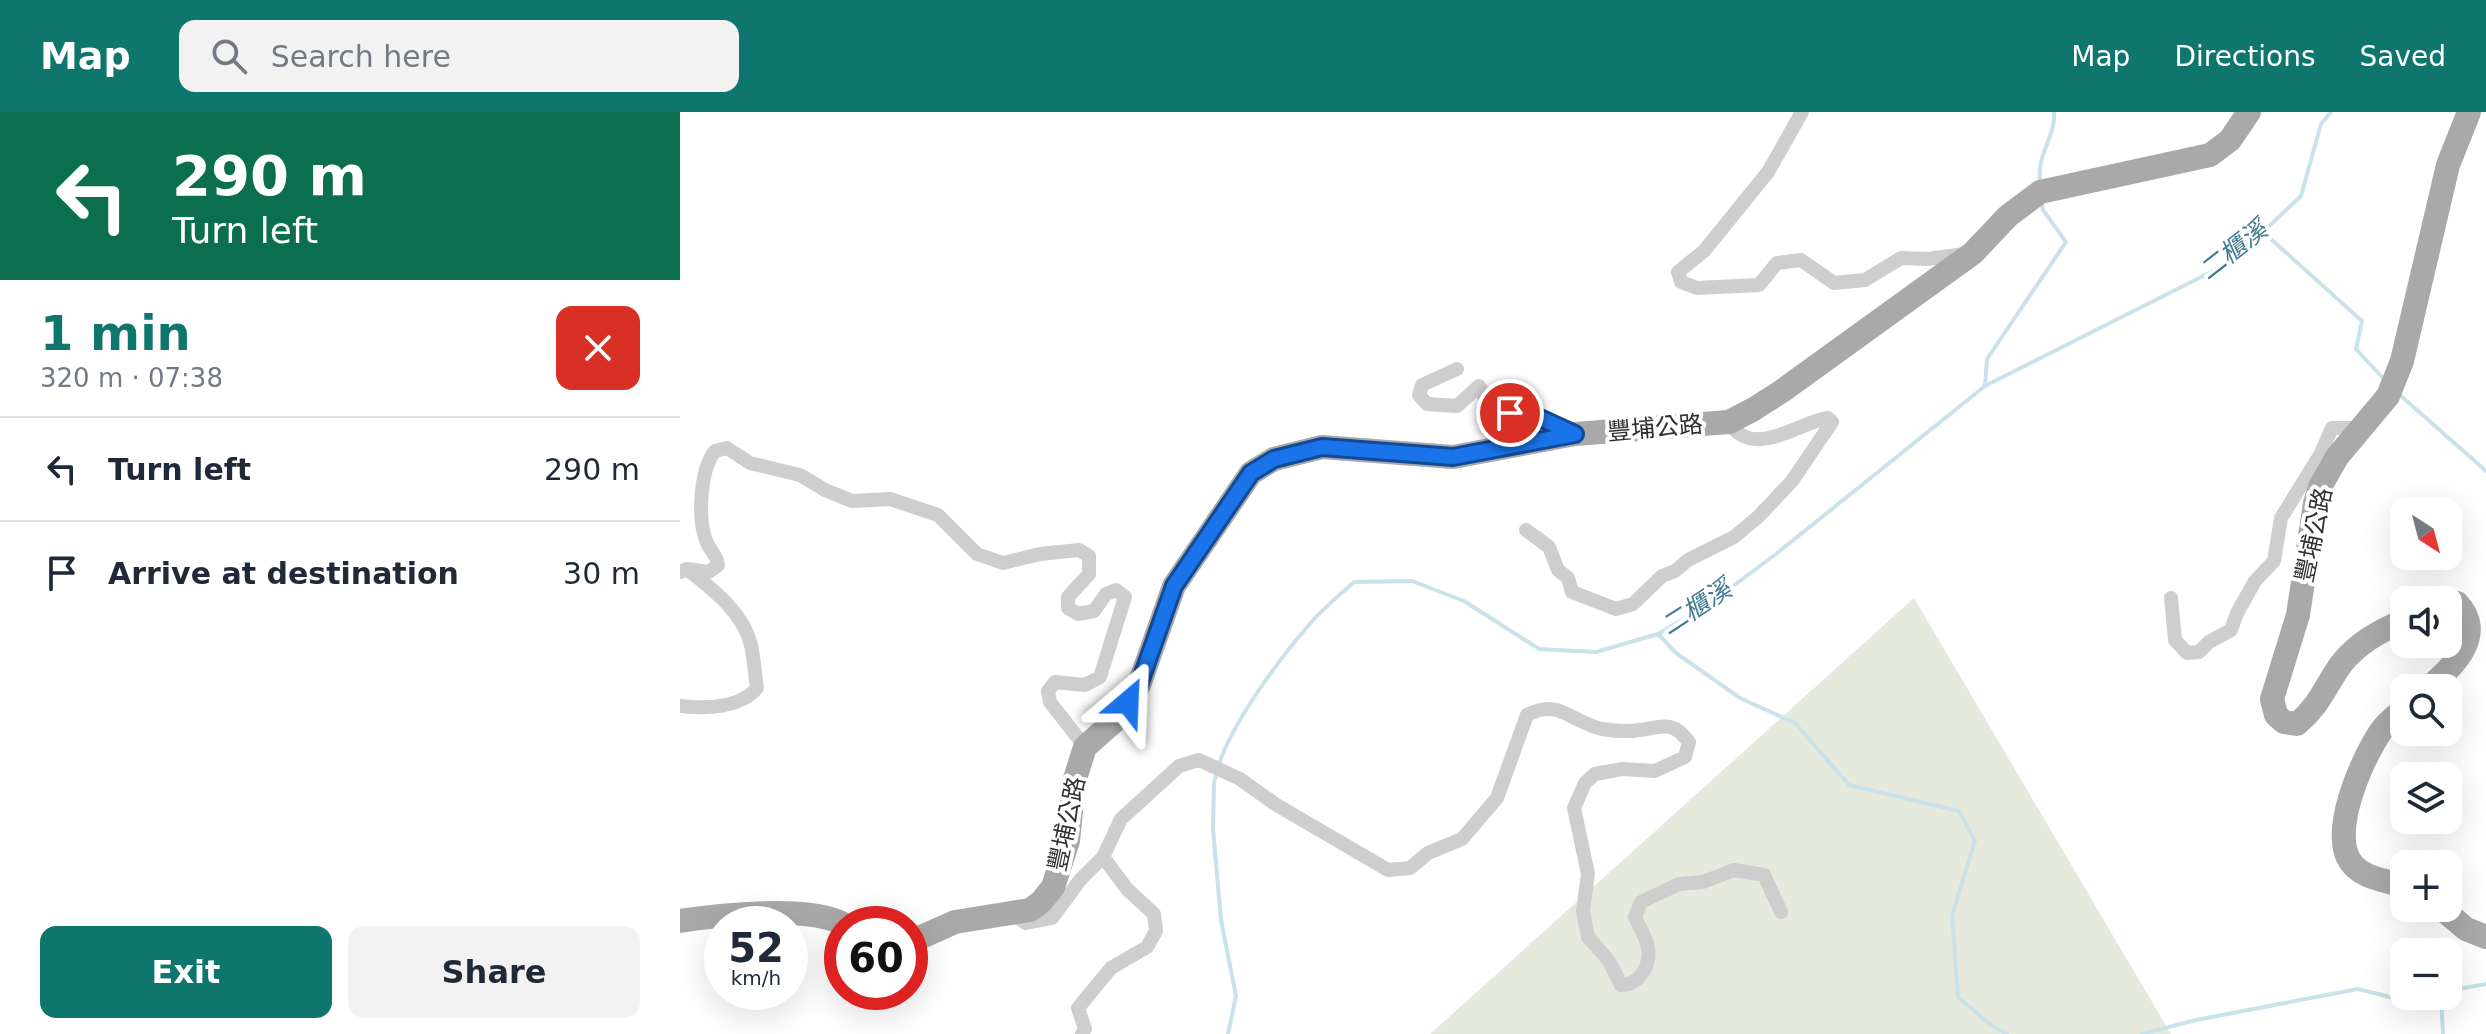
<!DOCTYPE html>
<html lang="en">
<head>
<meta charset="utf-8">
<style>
	:root { --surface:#fff; --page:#f2f2f3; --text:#1f2937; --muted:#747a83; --line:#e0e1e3; --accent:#0f766e }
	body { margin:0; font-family:"DejaVu Sans","Noto Sans TC",sans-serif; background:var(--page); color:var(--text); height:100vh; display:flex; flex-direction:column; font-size:30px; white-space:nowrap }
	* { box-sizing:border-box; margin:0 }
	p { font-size:26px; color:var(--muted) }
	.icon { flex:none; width:44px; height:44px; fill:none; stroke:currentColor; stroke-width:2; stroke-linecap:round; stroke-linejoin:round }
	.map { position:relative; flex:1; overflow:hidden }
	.sheet { display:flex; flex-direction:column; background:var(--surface); width:680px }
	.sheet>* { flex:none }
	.guide { background:#0b6e4f; color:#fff; overflow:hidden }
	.needle { width:52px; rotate:144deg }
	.buttons { position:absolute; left:1710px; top:386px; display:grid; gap:16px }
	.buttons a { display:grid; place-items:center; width:72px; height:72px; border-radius:16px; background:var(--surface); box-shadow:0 8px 32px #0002; font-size:40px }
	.speed { position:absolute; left:24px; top:794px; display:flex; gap:16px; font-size:40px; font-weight:700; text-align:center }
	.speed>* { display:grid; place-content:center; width:104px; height:104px; border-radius:50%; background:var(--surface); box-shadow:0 8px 32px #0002; line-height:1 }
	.speed small { font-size:20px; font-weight:400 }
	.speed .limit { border:12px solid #d22; background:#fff; color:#111 }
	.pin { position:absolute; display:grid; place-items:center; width:68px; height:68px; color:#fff; margin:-34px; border:4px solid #fff; border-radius:50%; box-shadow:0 2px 8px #0007 }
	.me { position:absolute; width:88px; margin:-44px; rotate:26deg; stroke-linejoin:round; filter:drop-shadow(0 0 6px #0008) }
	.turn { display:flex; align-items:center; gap:28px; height:168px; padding:0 40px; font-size:36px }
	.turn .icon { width:104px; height:104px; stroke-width:2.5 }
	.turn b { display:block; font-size:56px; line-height:68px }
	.round { display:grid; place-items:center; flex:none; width:84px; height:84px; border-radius:16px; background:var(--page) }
	.summary { display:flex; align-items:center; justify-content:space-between; height:136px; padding:0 40px }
	h1 { font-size:48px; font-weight:600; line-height:60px; color:var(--accent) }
	.cta { display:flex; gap:16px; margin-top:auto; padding:16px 40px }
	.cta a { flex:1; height:92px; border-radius:16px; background:var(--accent); color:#fff; font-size:32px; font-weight:600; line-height:92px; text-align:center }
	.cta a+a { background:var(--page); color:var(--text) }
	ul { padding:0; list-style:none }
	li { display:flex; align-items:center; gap:24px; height:104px; padding:0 40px; border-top:2px solid var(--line) }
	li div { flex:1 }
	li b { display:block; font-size:30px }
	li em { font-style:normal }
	header { display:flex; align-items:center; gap:48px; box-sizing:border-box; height:112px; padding:0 40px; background:var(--accent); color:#fff }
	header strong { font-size:38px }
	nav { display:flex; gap:44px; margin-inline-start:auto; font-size:28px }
	.search { width:560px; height:72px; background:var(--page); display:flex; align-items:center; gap:20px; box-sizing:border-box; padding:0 28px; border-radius:16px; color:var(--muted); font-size:30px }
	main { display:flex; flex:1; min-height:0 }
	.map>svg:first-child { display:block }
	.green { fill:#e6eadd }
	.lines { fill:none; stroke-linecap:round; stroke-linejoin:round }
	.stream { stroke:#cae2ea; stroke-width:4 }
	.street { stroke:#cecece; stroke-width:14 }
	.primary { stroke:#a9a9a9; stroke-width:24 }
	.route-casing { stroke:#114b97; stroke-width:20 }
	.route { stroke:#1a73e8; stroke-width:14 }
	.labels { text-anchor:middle; stroke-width:8; stroke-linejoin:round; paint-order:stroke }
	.street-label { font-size:24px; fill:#313131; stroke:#fff }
	.water-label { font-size:26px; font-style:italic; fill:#417c92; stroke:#fff }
</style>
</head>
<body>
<header>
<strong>Map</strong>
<div class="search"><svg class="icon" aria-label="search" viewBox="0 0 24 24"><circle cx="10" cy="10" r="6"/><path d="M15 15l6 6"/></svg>Search here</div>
<nav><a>Map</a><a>Directions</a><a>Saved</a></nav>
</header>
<main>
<section class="sheet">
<div class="guide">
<div class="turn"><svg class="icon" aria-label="left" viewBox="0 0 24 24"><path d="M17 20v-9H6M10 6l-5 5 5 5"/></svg><div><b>290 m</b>Turn left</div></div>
</div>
<div class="summary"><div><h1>1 min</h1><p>320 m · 07:38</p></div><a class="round" style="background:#d93025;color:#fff"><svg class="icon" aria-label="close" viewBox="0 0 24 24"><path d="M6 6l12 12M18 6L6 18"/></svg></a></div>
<ul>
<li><svg class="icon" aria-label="left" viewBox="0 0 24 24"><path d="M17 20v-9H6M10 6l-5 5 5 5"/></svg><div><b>Turn left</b></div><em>290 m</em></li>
<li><svg class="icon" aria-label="arrive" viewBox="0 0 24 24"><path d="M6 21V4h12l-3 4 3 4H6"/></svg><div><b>Arrive at destination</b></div><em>30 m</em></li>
</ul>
<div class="cta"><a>Exit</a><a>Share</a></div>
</section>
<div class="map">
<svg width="1806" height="922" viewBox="0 0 1806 922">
	<rect width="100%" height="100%" fill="#fff"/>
	<path class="green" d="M1234,486L1491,922H750Z"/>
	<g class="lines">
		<path class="stream" d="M1360,67C1357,42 1376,24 1374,0
			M1583,120L1682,209L1676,237L1702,265
			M1305,274L1307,247L1386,130L1363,98L1362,92
			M1721,284L1806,359
			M978,522L996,541L1060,586L1115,611L1169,673L1279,699L1295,729L1272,803L1278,885L1312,914L1327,922
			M539,652C553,610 599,547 629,513C642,497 659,484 674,470L732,469L784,489L859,537L916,540L978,522L1025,495L1096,442L1305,274L1531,160L1583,120L1621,84L1641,12L1651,0
			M537,661L534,670L533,717L541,808L556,884L548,922
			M1768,879L1806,872
			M1761,884L1763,922
			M1462,922L1516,908L1678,877L1726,889L1745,884"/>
		<path class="street" d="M1122,0L1088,60L1024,139L998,160L1001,170L1017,176L1079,173L1097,151L1121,148L1154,171L1185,168L1221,146L1247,147L1285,142
			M777,257L742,273L739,283L747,292L777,294L799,274L813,301L847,300L891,320
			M846,418L869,435L878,458L888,466L892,480L936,497L953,492L982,464L995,459L1008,448L1054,425L1079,404L1112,369L1152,310L1148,306C1119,310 1072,349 1049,310
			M0,460L7,457L29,460L38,453C37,443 31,440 27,431C17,408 20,358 35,339L47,336L70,351L120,363L145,378L172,389L210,387L258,403L297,442L323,451L360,442L399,438L409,444V462L388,485V496L398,502L414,499L426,482L436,478L445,485L420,565L405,573L375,570L368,579L370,590L405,635
			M1491,486L1495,528L1507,541L1519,540L1529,530L1551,518L1557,501L1575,469L1594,449L1601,406L1640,343L1652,316H1681
			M0,594C25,597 61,596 77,576C75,562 74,547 71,533C63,500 32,477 7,457
			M330,801L346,811L372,806L400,768L423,745L441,707L499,654L519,648L560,667L595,692L708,758L730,756L748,741L782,727L817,686L847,603C880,586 890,610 922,617C934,619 948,620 960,618C970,617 980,613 990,615C1000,618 1003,623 1009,630L1005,645L975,659L942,657L915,662L905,671L894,696L908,762L903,799L908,825L929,849L941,873C959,873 971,854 968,836C967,826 959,815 955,805L961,790L999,772L1023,770L1054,758L1084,763L1101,800
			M402,922L405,917L398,896L431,856L467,835L476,819L474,802L447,777L423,745"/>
		<path class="primary" d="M1724,509C1701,518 1678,531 1662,551C1645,574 1640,593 1617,612L1604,610L1596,603L1592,587L1618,503L1635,391L1640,375L1657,345L1708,284L1722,249L1768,53L1789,0
			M1748,576C1776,553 1806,521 1777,491L1768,492
			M1724,597C1716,604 1707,610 1701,619C1682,647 1647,724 1673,753C1687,768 1706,767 1724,775
			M1761,796L1786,817L1806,825
			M0,809C38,803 131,793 163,812
			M230,830L275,810L350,798L361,790L373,775L388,729L394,670L405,635L438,606L459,573L494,474L571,361L594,347L642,335L773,345L895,322L1049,310L1074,297L1102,279L1293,141L1328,104L1360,80L1530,43L1550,28L1569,0"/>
	</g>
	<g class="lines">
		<g class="route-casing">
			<path id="route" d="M448,590L459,573L494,474L571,361L594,347L642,335L773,345L895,322L847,300L830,301"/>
		</g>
		<use href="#route" class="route"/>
	</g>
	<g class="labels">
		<g class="street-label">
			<text transform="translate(975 316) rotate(-5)" y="8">豐埔公路</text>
			<text transform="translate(1634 423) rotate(-78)" y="8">豐埔公路</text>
			<text transform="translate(387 712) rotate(-78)" y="8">豐埔公路</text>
		</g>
		<g class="water-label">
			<text transform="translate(1553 138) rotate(-38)" y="9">二櫃溪</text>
			<text transform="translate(1016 495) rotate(-33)" y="9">二櫃溪</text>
		</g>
	</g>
</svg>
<div class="buttons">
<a><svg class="needle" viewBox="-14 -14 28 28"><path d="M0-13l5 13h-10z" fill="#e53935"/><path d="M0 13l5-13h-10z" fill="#747a83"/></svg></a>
<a><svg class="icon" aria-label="sound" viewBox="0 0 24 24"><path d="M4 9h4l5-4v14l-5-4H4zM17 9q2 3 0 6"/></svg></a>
<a><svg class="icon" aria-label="search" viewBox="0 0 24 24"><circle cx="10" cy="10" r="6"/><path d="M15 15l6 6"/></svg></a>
<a><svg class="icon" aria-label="layers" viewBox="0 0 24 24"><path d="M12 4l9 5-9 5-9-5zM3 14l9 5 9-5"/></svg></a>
<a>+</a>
<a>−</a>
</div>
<div class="speed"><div>52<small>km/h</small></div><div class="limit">60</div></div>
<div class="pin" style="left:830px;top:301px;background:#d93025"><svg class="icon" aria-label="arrive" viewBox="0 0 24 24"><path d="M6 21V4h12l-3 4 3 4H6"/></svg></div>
<svg class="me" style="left:448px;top:590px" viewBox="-20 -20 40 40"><path d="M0-17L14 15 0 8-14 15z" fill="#1a73e8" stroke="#fff" stroke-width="4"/></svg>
</div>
</main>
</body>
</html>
